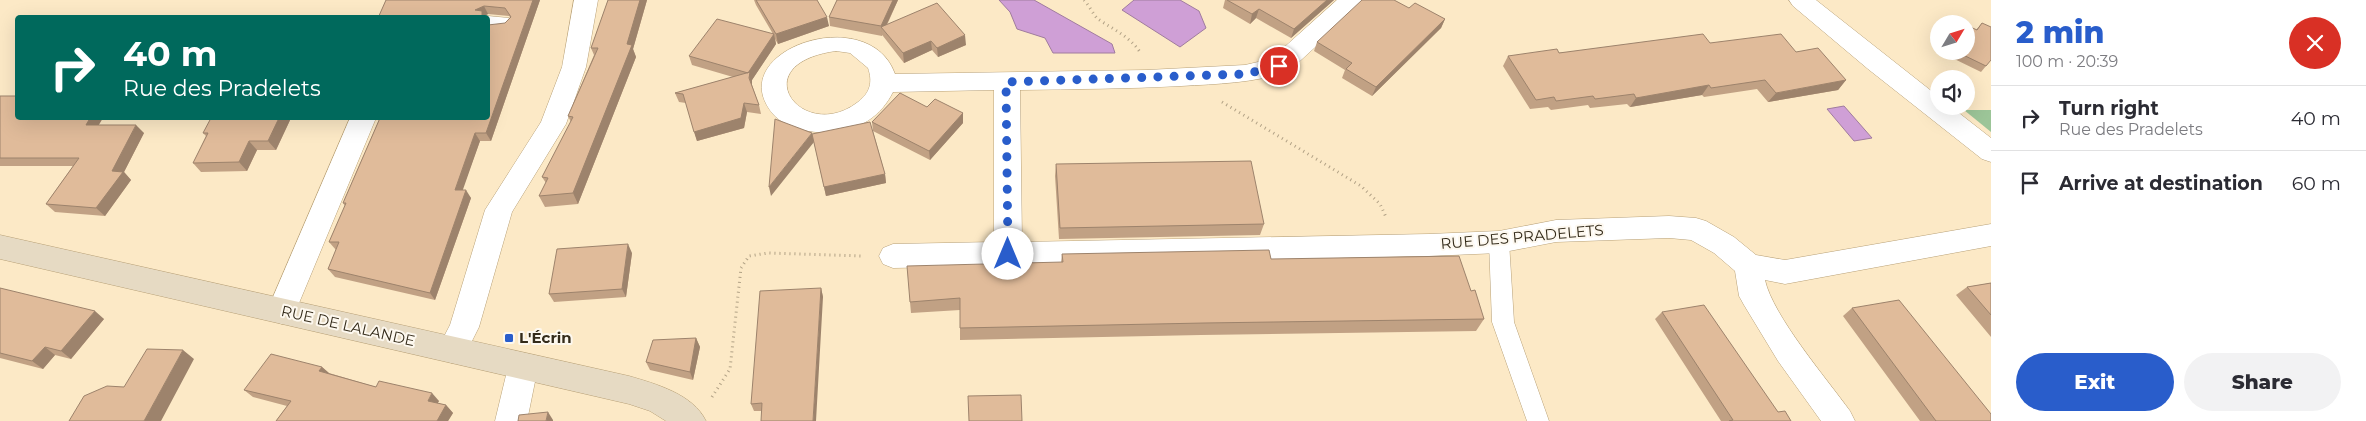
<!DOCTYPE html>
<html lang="en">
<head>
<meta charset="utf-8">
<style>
	:root { --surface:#fff; --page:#f2f2f3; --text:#2b2b33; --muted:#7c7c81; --line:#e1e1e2; --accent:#295dcb }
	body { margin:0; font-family:Montserrat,sans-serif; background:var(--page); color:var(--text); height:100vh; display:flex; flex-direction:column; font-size:19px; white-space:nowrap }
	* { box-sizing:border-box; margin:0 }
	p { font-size:16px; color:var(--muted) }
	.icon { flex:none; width:28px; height:28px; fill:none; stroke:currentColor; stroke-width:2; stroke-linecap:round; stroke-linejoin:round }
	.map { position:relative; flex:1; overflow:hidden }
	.side { display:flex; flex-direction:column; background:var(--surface); width:375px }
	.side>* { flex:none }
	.banner { position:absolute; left:15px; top:15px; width:475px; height:105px; border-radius:5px; box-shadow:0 5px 20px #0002; background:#00695c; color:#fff; overflow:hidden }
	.needle { width:32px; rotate:52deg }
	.buttons { position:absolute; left:1930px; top:15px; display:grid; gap:10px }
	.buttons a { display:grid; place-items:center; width:45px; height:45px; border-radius:50%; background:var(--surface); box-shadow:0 5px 20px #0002; font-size:25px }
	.pin { position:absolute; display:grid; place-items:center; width:42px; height:42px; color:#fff; margin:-21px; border:2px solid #fff; border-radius:50%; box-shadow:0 1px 5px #0007 }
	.me { position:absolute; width:55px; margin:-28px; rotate:0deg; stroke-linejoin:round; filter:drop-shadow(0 0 4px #0008) }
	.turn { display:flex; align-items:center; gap:18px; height:105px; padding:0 25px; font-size:22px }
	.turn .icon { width:65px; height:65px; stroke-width:2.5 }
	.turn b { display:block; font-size:35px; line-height:42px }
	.round { display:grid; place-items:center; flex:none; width:52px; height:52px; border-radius:26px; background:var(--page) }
	.summary { display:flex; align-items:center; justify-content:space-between; height:85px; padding:0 25px }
	h1 { font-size:30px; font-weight:800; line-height:38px; color:var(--accent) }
	.primary-button { display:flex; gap:10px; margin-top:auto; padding:10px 25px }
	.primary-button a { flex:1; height:58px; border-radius:30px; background:var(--accent); color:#fff; font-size:20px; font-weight:800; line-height:58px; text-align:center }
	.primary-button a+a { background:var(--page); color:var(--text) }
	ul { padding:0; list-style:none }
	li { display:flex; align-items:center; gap:15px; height:65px; padding:0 25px; border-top:1px solid var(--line) }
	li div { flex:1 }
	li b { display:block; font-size:19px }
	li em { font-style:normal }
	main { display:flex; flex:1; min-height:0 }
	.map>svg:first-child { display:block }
	.green { fill:#9cc598 }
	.water { fill:#cf9fd6; stroke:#a07c9e }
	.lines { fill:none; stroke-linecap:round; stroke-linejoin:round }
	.lane-casing { stroke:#b8a178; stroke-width:1 }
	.street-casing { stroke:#b8a178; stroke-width:1 }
	.secondary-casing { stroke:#b8a178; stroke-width:1 }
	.path { stroke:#b1a185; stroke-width:3; stroke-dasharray:1 4; stroke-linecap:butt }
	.lane { fill:#fff; fill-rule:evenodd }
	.street { fill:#fff; fill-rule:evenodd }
	.secondary { fill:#e6dac3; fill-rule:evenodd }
	.wall { fill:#c1a184 }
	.shaded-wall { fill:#9d836c }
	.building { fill:#e0bb9a; stroke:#9d836c }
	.route { stroke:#295dcb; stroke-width:9; stroke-dasharray:0 16.2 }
	.poi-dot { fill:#295dcb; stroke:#fdf8ef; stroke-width:2 }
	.labels { text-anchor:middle; stroke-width:4; stroke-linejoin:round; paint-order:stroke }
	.street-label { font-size:15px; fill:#342b1a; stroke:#fdf8ef }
	.poi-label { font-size:15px; font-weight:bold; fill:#342b1a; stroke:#fdf8ef; text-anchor:start }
</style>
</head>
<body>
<main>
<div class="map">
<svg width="1991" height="421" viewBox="0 0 1991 421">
	<rect width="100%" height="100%" fill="#fce9c6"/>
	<path class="green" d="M1964,110H1991V132Z"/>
	<path class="water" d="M999,0H1034L1112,44L1115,53H1053L1045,38L1017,29L1010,12Z
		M1134,0H1180L1199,11L1206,28L1180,47L1122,10Z
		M1844,106L1872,138L1854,141L1827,109Z"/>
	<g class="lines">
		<g class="lane-casing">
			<path id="lane" d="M1499,234L1506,236L1509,242L1514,322L1549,421H1527L1492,322L1489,242L1492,236Z"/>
		</g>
		<g class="street-casing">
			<path id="street" d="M574,0H598L586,67L566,124L512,212L479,327L463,359L452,363L441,359L437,350L450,325L485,210L541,122L562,67Z
				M1337,0H1364L1360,6L1288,72C1252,83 1218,84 1181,86C1128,89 1074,89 1020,90L1022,242L1429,234L1499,231L1556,220L1669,216L1696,218L1706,221L1734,237L1756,255L1785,260L1991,224V246L1785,284L1765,280C1773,316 1827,379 1850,411L1855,421H1821L1778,361L1744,305L1739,296L1735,271L1714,253L1691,240L1669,238L1556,242L1499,253L1429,256L893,268L883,264L879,256L883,248L893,244L994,242V90L893,92C881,116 861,129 833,132C814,134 786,129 773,114C720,51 869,0 895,74L1147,70L1245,65L1271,59ZM836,51L850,53L868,68C873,82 870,93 858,102C803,145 741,64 836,51Z
				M1789,0H1816L1939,97V106H1950L1991,138V162L1982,159L1868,69L1793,6Z
				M488,16L509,18L513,24L509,30L488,32V18H481Z
				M350,118H376L292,320L282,324L272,320L267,311Z
				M523,354L534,358L538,367L527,421H495L508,367L512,358Z"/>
		</g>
		<g class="secondary-casing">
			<path id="secondary" d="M0,235L629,376C656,384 693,394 706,421H666L650,411L629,404L0,259Z"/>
		</g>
		<path class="path" d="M1084,0C1089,5 1094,16 1098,19C1114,30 1129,36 1140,52
			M1222,102L1361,186L1380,204L1386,217
			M712,397L730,369L741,268L749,256L768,253L863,256"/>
		<use href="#lane" class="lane"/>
		<use href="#street" class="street"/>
		<use href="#secondary" class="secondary"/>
	</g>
	<path class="wall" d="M386,0H540L491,141H480L462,190L471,198L435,300L335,277L328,269L336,250L329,242L345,206L343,203L379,120L377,118H488L505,23L510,17L509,16L488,14L484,16L485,18H378Z
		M608,0H647L633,49L636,57L578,204L545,207L539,196L546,183L542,177L571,122L568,116L594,55L591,48Z
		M754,0H817L829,26L778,44L775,39L776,44L752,80V85L759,105L761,114L747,112L744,128L697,141L686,103L679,102L675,93L733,77L692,65L689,56L773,34L756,5Z
		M837,0H898L887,25L966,45L938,57L932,50L904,63L883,36L882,35V36L830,26L829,17Z
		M1225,0H1334L1291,38L1256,18L1250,24L1223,8Z
		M1409,8L1445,19L1441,28L1372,96L1342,78L1345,70L1314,51L1317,42Z
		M1982,23L1986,66L1981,72L1938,51L1939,50V51H1966L1976,30Z
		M1710,43L1796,52L1846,80L1838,90L1768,102L1757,89L1704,97L1702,95L1630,107L1627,104L1590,108L1588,105L1551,110L1548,107L1530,109L1503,66L1508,56Z
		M0,96L98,125L144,133L124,172L131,180L105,216L55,212L46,204L73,166H0Z
		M927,107L963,113V123L930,160L873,131L885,174L886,183L826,196L812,134L873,131L872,122Z
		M291,118L276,150H257L247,171L201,172L193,163L206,136L203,133Z
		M1056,164L1264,224L1260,235L1059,239L1055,176Z
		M632,253L626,297L554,302L549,294Z
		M1062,254L1271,259L1471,291L1484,319L1476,331L1201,335L960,340V310L911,313L910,302L1061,263Z
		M1991,283V337L1956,295L1967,287Z
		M0,288L104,319L71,359L55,355L43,369L0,358Z
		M821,288L823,297L762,411H754L751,404Z
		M1852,308L1991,421H1920L1843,316Z
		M1662,312L1778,412L1791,421H1721L1655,319Z
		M696,338L700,347L693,380L650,370L646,362Z
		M322,367L329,373L376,387L439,401L437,403L446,405L453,413L448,421H276L287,406L253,397L244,390Z"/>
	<path class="shaded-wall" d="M533,0H540L491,141L486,133Z
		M640,0H647L633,49L636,57L578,204L573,193Z
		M893,0H898L884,30L881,27L882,36L881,26Z
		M1327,0H1334L1291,38L1294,29Z
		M484,6L488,14L484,16L485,18H482L475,10Z
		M1259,9L1256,18L1250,24L1252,14Z
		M827,17L829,26L778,44L776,34Z
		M1445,19L1441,28L1372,96L1376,87Z
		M774,34L776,44L752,80V87L748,73Z
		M965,35L966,45L938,57L937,48Z
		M931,41L932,50L904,63L903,53Z
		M1846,80L1838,90L1768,102L1776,93Z
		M1709,85L1702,95L1630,107L1636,98Z
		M744,103L747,112L744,128L697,141L694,132Z
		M963,113V123L930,160L929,151Z
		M90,118H103L94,133L86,125Z
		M279,118H291L276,150L268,141Z
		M136,125L144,133L124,172L131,180L105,216L96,208L112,171Z
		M475,133L480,141L460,198L455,190Z
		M812,133L814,142L771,196L769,187Z
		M249,141L257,150L247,171L239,162Z
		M885,174L886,183L826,196L824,187Z
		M466,190L471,198L435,300L430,293Z
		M628,244L632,253L626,297L622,289Z
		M821,288L823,297L816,421H813Z
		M95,311L104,319L71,359L61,351Z
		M696,338L700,347L693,380L690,372Z
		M45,347L55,355L43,369L32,361Z
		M183,350L194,359L161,421H144Z
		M322,367L330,374L319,371Z
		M432,393L439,401L435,408L428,401Z
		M446,405L453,413L448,421H437Z
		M548,412L553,420V421H546Z"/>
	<path class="building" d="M386,0H533L486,133H475L455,190H466L430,293L328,269L339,242H329L346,203H343L380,118H488V25L505,23L511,17L505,8L484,6L475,10L482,11V18H378Z
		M608,0H640L627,44L632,45L573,193L539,196L548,178L542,177L573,117L568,116L598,48H591Z
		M756,0H817L827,17L776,34Z
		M837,0H893L881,26L829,17Z
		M1227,0H1327L1294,29L1259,9L1252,14Z
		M1362,0H1394L1409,8L1415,3L1445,19L1376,87L1346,69L1352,63L1317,42Z
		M937,3L965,35L937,48L931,41L903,53L881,27Z
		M717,19L774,34L748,73L689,56Z
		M1982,23L1991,27V60L1986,66L1955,51H1966V25L1977,30Z
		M1703,34L1710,43L1781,34L1796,52L1818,48L1846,80L1776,93L1765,80L1711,88L1709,85L1636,98L1634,94L1595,99L1593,96L1556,101L1554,97L1536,100L1508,56L1557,49L1559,53Z
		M750,72L749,78L759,105L744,103L741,118L694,132L683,94L675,93Z
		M900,93L927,107L935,99L963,113L929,151L872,122Z
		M0,96H18V118H90L86,125H136L112,171L123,172L96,208L46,204L79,158H0Z
		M211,118H279L268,141H249L239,162L193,163L208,133H203Z
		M775,119L812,133L769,187Z
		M870,122L885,174L824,187L812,134Z
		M1251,161L1264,224L1060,228L1056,164Z
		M628,244L622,289L549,294L557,249Z
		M1269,250L1271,259L1459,256L1471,291L1475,290L1484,319L1204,323L960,328V298L910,302L907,266L1063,262L1062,254Z
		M1991,283V315L1967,287Z
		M0,288L95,311L61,351L45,347L32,361L0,353Z
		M821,288L813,421H761L762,403L751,404L760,291Z
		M1899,300L1991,414V421H1936L1852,308Z
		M1704,305L1778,412L1785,411L1791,421H1729L1733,420L1662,312Z
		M696,338L690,372L646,362L653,340Z
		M147,349L183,350L144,421H69L84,396L107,386L124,387Z
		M271,354L322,367L319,371L376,387L379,381L432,393L428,401L446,405L437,421H276L291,401L244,390Z
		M1021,395L1022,421H969L968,396Z
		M548,412L546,421H518L519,415Z"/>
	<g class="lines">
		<path class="route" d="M1008,254L1006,82L1245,74L1279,66"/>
	</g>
	<rect class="poi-dot" x="504" y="333" width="10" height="10" rx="2.5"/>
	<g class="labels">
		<g class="street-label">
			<text transform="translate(1522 237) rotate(-5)" y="5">RUE DES PRADELETS</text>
			<text transform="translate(348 326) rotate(13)" y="5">RUE DE LALANDE</text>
		</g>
		<g class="poi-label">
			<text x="519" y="343">L'Écrin</text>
		</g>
	</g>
</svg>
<div class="buttons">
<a><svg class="needle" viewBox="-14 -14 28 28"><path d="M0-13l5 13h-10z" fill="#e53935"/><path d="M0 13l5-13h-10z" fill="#7c7c81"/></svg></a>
<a><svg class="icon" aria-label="sound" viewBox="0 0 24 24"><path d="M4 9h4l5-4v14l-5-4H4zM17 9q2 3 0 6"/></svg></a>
</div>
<div class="pin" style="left:1279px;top:66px;background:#d93025"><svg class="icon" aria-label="arrive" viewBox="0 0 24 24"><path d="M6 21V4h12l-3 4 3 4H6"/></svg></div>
<svg class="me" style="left:1008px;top:254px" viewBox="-20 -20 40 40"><circle r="19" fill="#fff"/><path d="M0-13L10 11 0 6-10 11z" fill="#295dcb"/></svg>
<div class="banner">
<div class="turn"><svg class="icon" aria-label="right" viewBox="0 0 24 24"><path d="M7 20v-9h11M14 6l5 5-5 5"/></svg><div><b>40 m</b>Rue des Pradelets</div></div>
</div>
</div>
<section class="side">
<div class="summary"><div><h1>2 min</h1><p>100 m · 20:39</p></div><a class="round" style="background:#d93025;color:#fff"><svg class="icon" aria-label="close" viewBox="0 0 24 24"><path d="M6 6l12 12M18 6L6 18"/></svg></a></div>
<ul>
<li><svg class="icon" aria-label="right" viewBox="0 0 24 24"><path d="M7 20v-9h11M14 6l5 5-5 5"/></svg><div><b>Turn right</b><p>Rue des Pradelets</p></div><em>40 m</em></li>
<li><svg class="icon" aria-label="arrive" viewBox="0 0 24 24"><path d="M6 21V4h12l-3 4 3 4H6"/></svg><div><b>Arrive at destination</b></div><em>60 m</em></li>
</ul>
<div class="primary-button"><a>Exit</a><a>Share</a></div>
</section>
</main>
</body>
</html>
